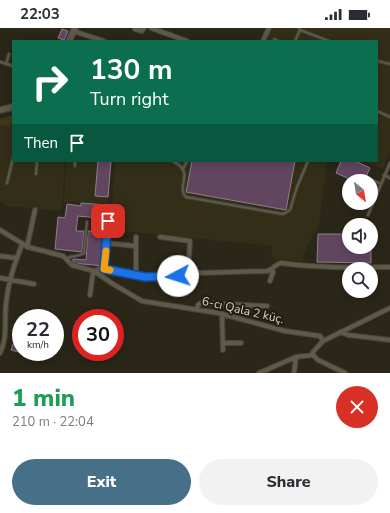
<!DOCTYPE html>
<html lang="en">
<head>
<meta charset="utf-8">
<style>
	:root { --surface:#fff; --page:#f2f2f3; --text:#2b2b33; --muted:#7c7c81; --accent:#467088 }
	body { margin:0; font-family:"Nunito Sans",sans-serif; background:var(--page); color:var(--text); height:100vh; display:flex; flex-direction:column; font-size:15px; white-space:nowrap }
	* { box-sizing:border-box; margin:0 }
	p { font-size:13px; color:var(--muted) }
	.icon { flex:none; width:22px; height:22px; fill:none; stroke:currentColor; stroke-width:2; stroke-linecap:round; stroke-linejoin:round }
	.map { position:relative; height:345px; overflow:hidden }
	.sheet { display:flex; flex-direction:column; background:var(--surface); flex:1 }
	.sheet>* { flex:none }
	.guide { position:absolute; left:12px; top:12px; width:366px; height:122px; border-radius:0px; box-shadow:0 2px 10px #0003; background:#0b6e4f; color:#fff; overflow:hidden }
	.needle { width:26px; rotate:150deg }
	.fabs { position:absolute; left:342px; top:146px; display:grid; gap:8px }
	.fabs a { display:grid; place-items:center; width:36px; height:36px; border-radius:50%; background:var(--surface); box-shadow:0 2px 10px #0003; font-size:20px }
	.speed { position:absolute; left:12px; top:281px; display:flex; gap:8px; font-size:20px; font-weight:700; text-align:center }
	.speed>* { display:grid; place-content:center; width:52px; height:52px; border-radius:50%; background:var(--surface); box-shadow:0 2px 10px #0003; line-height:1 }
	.speed small { font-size:10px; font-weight:400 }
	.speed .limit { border:6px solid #d22; background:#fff; color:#111 }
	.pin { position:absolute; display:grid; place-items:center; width:34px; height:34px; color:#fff; margin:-17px; border-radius:8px; box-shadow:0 2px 6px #0006 }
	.me { position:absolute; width:44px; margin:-22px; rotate:265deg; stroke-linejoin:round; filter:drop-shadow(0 0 3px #0008) }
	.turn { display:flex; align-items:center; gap:14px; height:84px; padding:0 12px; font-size:18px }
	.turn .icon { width:52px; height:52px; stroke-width:2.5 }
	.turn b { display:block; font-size:28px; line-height:34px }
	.then { display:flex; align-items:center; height:38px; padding:0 12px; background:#0003; gap:8px; font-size:15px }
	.round { display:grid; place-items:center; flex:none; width:42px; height:42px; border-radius:21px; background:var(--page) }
	.head { display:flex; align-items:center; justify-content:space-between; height:68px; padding:0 12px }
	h1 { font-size:24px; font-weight:800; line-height:30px; color:#1e9e55 }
	.action { display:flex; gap:8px; margin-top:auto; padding:8px 12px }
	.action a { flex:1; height:46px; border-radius:24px; background:var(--accent); color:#fff; font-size:16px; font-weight:800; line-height:46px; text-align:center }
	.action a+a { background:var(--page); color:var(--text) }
	.status { display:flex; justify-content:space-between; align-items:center; height:28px; padding:0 20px; background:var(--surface); direction:ltr }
	.status svg { height:11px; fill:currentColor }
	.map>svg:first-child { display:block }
	.built { fill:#332e18 }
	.green { fill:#403816 }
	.building { fill:#624660; stroke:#8e7f8d }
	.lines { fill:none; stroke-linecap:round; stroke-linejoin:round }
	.service-casing { stroke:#464237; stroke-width:4 }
	.minor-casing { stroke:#464237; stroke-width:6 }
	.secondary-casing { stroke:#464237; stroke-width:8 }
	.service { stroke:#5d5a49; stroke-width:2 }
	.minor { stroke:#5d5a49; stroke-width:4 }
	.secondary { stroke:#5d5a49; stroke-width:5.5 }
	.route-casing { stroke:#114b97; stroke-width:10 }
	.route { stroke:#1a73e8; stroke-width:7 }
	.slow { stroke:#f59e0b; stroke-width:7 }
	.labels { text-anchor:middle; stroke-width:4; stroke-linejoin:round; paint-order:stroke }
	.street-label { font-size:12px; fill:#d7d5cc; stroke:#201d0e }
</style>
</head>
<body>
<div class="status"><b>22:03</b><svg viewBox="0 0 49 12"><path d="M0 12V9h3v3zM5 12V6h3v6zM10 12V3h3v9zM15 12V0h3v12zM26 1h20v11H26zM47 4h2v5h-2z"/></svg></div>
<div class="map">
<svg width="390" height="345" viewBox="0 0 390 345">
	<rect width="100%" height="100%" fill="#2a2618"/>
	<path class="built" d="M272,0H390V124L383,141L365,133H377V13H265Z
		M11,96H13V133H65L62,183L4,178V174H0V97L10,99Z
		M66,133H112L108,176L64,174Z
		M115,133H327L319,197L304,225L303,234L271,230L272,218L110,202Z"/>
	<path class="green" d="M13,87V96H11L10,99L0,97V91Z"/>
	<path class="building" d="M62,1L68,3L64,12L58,10Z
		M98,133H111L108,169L95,168Z
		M192,133H295L286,182L186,164Z
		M341,133H355L370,140L364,153H354L336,145Z
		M81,175L108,177L103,238L73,235V231L86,232L88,203L96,204L97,190L78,188L76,203H84L82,224L55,221L58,189L65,190L67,176L81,178Z
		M318,206H349V219H371V207V235L317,234Z
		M14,310L21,311L20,317L13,315Z
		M13,316L19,318L18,324L11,322Z"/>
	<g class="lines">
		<g class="service-casing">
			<path id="service" d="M300,2L329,13
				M274,11L278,13
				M295,13L300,2L299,0
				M377,33L390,36
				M0,34L13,38
				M6,36L9,26
				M377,83L390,89
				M173,133C175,135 179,136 181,139C190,148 177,161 186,169L283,186L290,182L297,159L308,133
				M75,138V133
				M183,141L187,133
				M36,146L37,133
				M384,147L390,150
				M367,150L381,156
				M7,155L13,130
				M368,187L390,135
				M66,231C72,227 79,229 84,225L87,194"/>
		</g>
		<g class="minor-casing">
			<path id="minor" d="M151,0L187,13
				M135,1L142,3L144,0
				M76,4L104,13
				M263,13L269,0
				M0,202L28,219L63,228L72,237L94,243L113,256L142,273L218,285L285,303L320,308L323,313L313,324V327L318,332L345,345
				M160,209L190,213L188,246
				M107,215L135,218
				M27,219L35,182
				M0,228L16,230
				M104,241L109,193
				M134,247L136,242V209
				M0,250L34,256
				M270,253L273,244L272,241
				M90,267L93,245L94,243L99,241L149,249L198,245L267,243C273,242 275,236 281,235C317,240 354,240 390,239
				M197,282L198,277L201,275L267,278
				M222,286L223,322
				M340,304L348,307L390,312
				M323,313L390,280
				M223,315H241
				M0,325C8,309 4,294 6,276C8,255 14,236 22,217
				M259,345L296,329L313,327
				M294,345L296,329"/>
		</g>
		<g class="secondary-casing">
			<path id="secondary" d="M69,13L75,0
				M0,82L13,79"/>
		</g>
		<use href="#service" class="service"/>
		<use href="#minor" class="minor"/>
		<use href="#secondary" class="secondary"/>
	</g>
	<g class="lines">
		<g class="route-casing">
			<path id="route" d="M108,193L104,241L145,249L178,248"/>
		</g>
		<use href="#route" class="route"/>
		<path class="slow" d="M106,223L104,241L110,242"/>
	</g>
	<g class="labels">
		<g class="street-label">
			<text transform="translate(243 282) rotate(13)" y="4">6-cı Qala 2 küç.</text>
		</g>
	</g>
</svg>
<div class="fabs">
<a><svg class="needle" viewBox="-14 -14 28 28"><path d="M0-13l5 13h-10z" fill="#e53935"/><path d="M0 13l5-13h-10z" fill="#7c7c81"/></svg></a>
<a><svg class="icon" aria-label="sound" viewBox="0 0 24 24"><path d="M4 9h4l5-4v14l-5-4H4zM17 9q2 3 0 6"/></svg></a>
<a><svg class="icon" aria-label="search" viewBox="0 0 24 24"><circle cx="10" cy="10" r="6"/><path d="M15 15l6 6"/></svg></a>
</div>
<div class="speed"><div>22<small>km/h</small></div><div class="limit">30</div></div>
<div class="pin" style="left:108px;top:193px;background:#d93025"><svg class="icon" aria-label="arrive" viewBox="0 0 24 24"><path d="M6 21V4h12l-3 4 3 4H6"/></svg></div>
<svg class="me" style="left:178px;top:248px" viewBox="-20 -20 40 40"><circle r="19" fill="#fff"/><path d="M0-13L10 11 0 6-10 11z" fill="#1a73e8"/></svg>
<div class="guide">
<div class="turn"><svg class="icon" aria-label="right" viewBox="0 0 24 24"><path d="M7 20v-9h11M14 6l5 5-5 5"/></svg><div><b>130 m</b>Turn right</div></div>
<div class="then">Then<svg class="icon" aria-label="arrive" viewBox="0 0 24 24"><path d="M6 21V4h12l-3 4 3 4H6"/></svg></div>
</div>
</div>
<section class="sheet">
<div class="head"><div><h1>1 min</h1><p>210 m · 22:04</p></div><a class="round" style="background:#d93025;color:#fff"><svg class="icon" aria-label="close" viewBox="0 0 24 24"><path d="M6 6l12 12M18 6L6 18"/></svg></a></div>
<div class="action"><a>Exit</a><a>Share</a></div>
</section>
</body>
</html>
